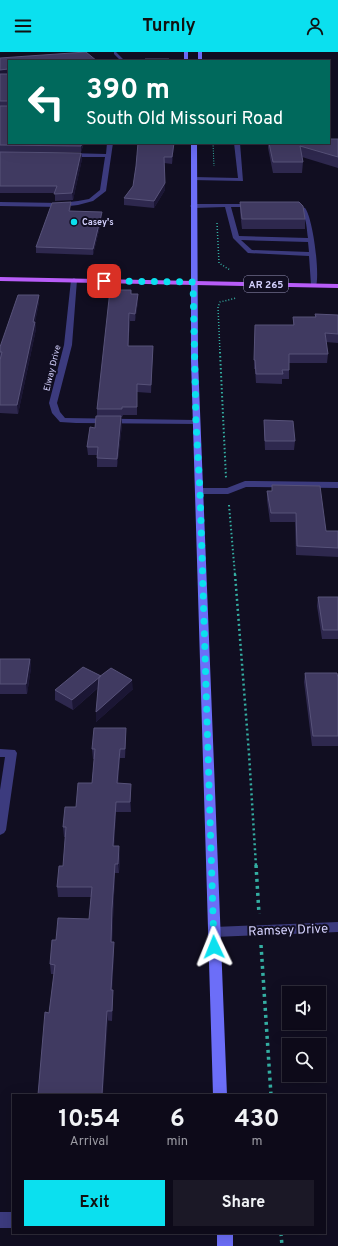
<!DOCTYPE html>
<html lang="en">
<head>
<meta charset="utf-8">
<style>
	:root { --surface:#0d0a19; --page:#1b1826; --text:#f1f3f6; --muted:#9a9aa2; --line:#2d2b38; --accent:#0be0ef }
	body { margin:0; font-family:Overpass,sans-serif; background:var(--page); color:var(--text); height:100vh; display:flex; flex-direction:column; font-size:15px; white-space:nowrap }
	* { box-sizing:border-box; margin:0 }
	p { font-size:13px; color:var(--muted) }
	.icon { flex:none; width:22px; height:22px; fill:none; stroke:currentColor; stroke-width:2; stroke-linecap:round; stroke-linejoin:round }
	.map { position:relative; flex:1; overflow:hidden }
	.drawer { position:absolute; left:12px; top:1042px; width:314px; height:140px; display:flex; flex-direction:column; background:var(--surface); border-radius:0px; box-shadow:0 4px 16px #0002,0 0 0 1px var(--line) }
	.drawer>* { flex:none }
	.guide { position:absolute; left:8px; top:8px; width:322px; height:84px; border-radius:0px; box-shadow:0 4px 16px #0002,0 0 0 1px var(--line); background:#00695c; color:#fff; overflow:hidden }
	.fabs { position:absolute; left:282px; top:934px; display:grid; gap:8px }
	.fabs a { display:grid; place-items:center; width:44px; height:44px; border-radius:0px; background:var(--surface); box-shadow:0 4px 16px #0002,0 0 0 1px var(--line); font-size:20px }
	.pin { position:absolute; display:grid; place-items:center; width:34px; height:34px; color:#fff; margin:-17px; border-radius:8px; box-shadow:0 2px 6px #0006 }
	.me { position:absolute; width:44px; margin:-22px; rotate:358deg; stroke-linejoin:round; filter:drop-shadow(0 0 3px #0008) }
	.turn { display:flex; align-items:center; gap:14px; height:84px; padding:0 12px; font-size:18px }
	.turn .icon { width:52px; height:52px; stroke-width:2.5 }
	.turn b { display:block; font-size:28px; line-height:34px }
	.eta { display:flex; justify-content:space-evenly; align-items:center; height:68px; text-align:center }
	.eta b { font-size:24px; font-weight:700; line-height:28px }
	.cta { display:flex; gap:8px; margin-top:auto; padding:8px 12px }
	.cta a { flex:1; height:46px; border-radius:0px; background:var(--accent); color:#111; font-size:16px; font-weight:700; line-height:46px; text-align:center }
	.cta a+a { background:var(--page); color:var(--text) }
	header { display:flex; justify-content:space-between; align-items:center; height:52px; padding:0 12px; background:var(--accent); color:#111; font-size:18px; font-weight:700 }
	.map>svg:first-child { display:block }
	.lines { fill:none; stroke-linecap:round; stroke-linejoin:round }
	.path-far4 { stroke:#34aea2; stroke-width:1; stroke-dasharray:1 1.5; stroke-linecap:butt }
	.path-far3 { stroke:#34aea2; stroke-width:1.5; stroke-dasharray:1 2; stroke-linecap:butt }
	.path-far2 { stroke:#34aea2; stroke-width:2; stroke-dasharray:1.5 2.5; stroke-linecap:butt }
	.path-far1 { stroke:#34aea2; stroke-width:2.5; stroke-dasharray:2 3; stroke-linecap:butt }
	.path { stroke:#34aea2; stroke-width:3.5; stroke-dasharray:3 4; stroke-linecap:butt }
	.lane { fill:#3c3b7e; fill-rule:evenodd }
	.street { fill:#3c3b7e; fill-rule:evenodd }
	.secondary { fill:#6c6ef8; fill-rule:evenodd }
	.primary { fill:#b85df8; fill-rule:evenodd }
	.wall { fill:#2e284e }
	.shaded-wall { fill:#1b1634 }
	.building { fill:#403a61; stroke:#575279 }
	.route { stroke:#0be0ef; stroke-width:7; stroke-dasharray:0 12.6 }
	.poi-dot { fill:#0be0ef; stroke:#110e21; stroke-width:1.5 }
	.labels { text-anchor:middle; stroke-width:4; stroke-linejoin:round; paint-order:stroke }
	.far-poi-label { font-size:9px; font-weight:bold; fill:#d4d1fd; stroke:#110e21; text-anchor:start }
	.far-street-label { font-size:9px; fill:#d4d1fd; stroke:#110e21 }
	.shield { fill:#110e21; stroke:#9a96bb; stroke-width:1 }
	.shield-label { font-size:10px; font-weight:bold; fill:#d4d1fd }
	.near-street-label { font-size:13px; fill:#d4d1fd; stroke:#110e21 }
</style>
</head>
<body>
<header><svg class="icon" aria-label="menu" viewBox="0 0 24 24"><path d="M4 6h16M4 12h16M4 18h16"/></svg>Turnly<svg class="icon" aria-label="person" viewBox="0 0 24 24"><circle cx="12" cy="8" r="4"/><path d="M4 21q1-7 8-7t8 7"/></svg></header>
<div class="map">
<svg width="338" height="1194" viewBox="0 0 338 1194">
	<rect width="100%" height="100%" fill="#110e21"/>
	<g class="lines">
		<path class="path-far4" d="M213,91L214,114"/>
		<path class="path-far3" d="M217,171L219,211L230,218
			M220,301L218,255L220,250L236,246"/>
		<path class="path-far2" d="M220,300L226,426
			M229,453L235,523"/>
		<path class="path-far1" d="M235,522L249,702L256,814"/>
		<path class="path" d="M256,813L259,862
			M261,893L271,1043
			M281,1181L282,1194"/>
		<path class="lane" d="M234,91H240L243,129L192,128V126L194,125L238,126Z
			M292,151L305,156C313,166 320,222 316,234L311,233L309,204L248,201L233,186L225,155L193,156L190,154L193,152H256V154L254,155H231L239,184L308,186C306,171 307,158 290,154L289,153ZM241,188L308,190L309,200L252,198Z
			M245,429L338,430V436L246,435L228,442H200L196,439L200,436H227Z
			M338,870V880L214,885L209,884L208,880L209,876L214,875Z"/>
		<path class="street" d="M114,0H116L125,9H121L114,2Z
			M107,91H113L106,139L93,149L78,153L61,155L0,154V150L61,151L78,149L89,147L100,138L105,105H69L66,103L69,101L106,102Z
			M74,226L77,228L72,293L57,351L60,360L65,366L196,368H199V372L76,371L60,370L52,361L49,351L64,293L71,228Z
			M0,697L15,698L17,701L6,778L4,781L0,783V738L5,705H0Z
			M0,1160H13V1176H0Z"/>
		<path class="secondary" d="M184,0H188V9H184Z
			M198,0H202V9H198Z
			M191,91H197L198,308L227,1043H213L191,308Z
			M217,1181H233V1194H217Z"/>
		<path class="primary" d="M0,225L338,232V236L0,229Z"/>
	</g>
	<path class="wall" d="M0,6L9,9V91H84L81,100H0Z
		M338,87V116L302,105L303,110L302,121H273L268,96V91H329Z
		M138,91H176V92H174L172,112L164,111L165,138L154,156L124,153V146L133,134L136,114Z
		M0,100L81,101L82,107L73,148L55,149V141H0Z
		M71,150V155L70,159L102,166L93,203L36,201V195Z
		M240,150L305,167V177H242L240,160Z
		M131,242H138V250L135,269H130L128,294H153L151,341L137,340V363H123L122,365H121L122,373L117,415H97V403H88L87,395L95,376L97,364V357Z
		M39,243V250L35,270L36,277L18,362L0,361V295Z
		M315,262L338,263V291L326,290L328,302L327,311H289V327H282V332L256,331L255,317H254L255,273H293V265H315Z
		M264,368L295,389L294,398H265L264,376Z
		M272,433L326,479H338V505L296,503L295,470H270L267,448V439H272Z
		M318,545H338V587H322L317,554Z
		M0,607H30L31,616L27,642H0Z
		M305,621L338,626V694H312L304,630Z
		M101,624L133,637L96,670L98,636L73,658L55,648V638Z
		M126,676V686L125,706H120L118,731L131,742V760H116L114,794L120,804L119,821H115L112,890L114,900L112,938L113,947L112,969L49,961L54,922H51L50,912L56,888L89,867L91,845H58L57,835L63,814L65,785H64L63,775L76,755L92,731L94,707H93L92,697Z"/>
	<path class="shaded-wall" d="M8,17L9,23H0V18Z
		M82,91H84L81,100V94Z
		M174,91L172,112V105Z
		M81,101L82,107L73,148L72,141Z
		M165,131V138L154,156V149Z
		M71,150V155L69,165V159Z
		M102,160V166L93,203V197Z
		M138,242V250L135,269V262Z
		M39,243V250L35,270L36,277L18,362L17,353L33,270Z
		M129,261L130,269L128,301V294Z
		M121,364L122,373L117,415V407Z
		M30,607L31,616L27,642L26,632Z
		M101,624V633L73,658L72,648Z
		M132,628L133,637L96,670V660Z
		M126,676V686L125,706V697Z
		M120,697V706L118,741L117,731Z
		M131,732V760L130,750Z
		M116,750V760L114,804L113,794Z
		M119,794L120,804L119,821L118,812Z
		M115,812V821L113,867L112,900L111,890L112,857Z
		M114,890V900L112,947L111,938Z
		M107,959L108,969L103,1043H102Z"/>
	<path class="building" d="M86,0L97,9H9V17H8L0,18V6Z
		M145,7H169V9H145Z
		M9,21V52L8,49H0V22H9Z
		M0,54H9V91H82L81,94L0,93Z
		M329,87H338V105L300,94L303,110H273L269,91H329Z
		M138,91H174L172,105H164L165,131L154,149L124,146L133,134L136,114Z
		M0,100L81,101L72,141L54,142L57,134H0Z
		M71,150L69,159L102,160L93,197L36,195L52,151Z
		M240,150H299L303,154L305,167H242Z
		M110,238H131V242H138L135,262L129,261L128,294H153L151,333L137,332V355H122V357H97Z
		M18,243H39L33,270H35L17,353H0V308L2,300H0V295Z
		M315,262L338,263V282L325,281L328,302H289V318H282L283,322H256L255,308H254L255,273H294L293,265H316Z
		M96,364H121L117,407L97,406L98,395H87L90,375L95,376Z
		M264,368L293,369L295,389H265Z
		M272,433L320,434L326,479H338V496L297,494L296,461H271L267,439H272Z
		M318,545H338V578H323Z
		M0,607H30L26,632H0Z
		M83,615L101,624L72,648L55,638Z
		M111,616L132,628L96,660L99,625Z
		M305,621H337L338,626V684H313Z
		M94,676H126L125,697H120L117,731L131,732L130,750H116L113,794H119L118,812H115L112,857L111,890H114L111,938H113L112,959H107L102,1043H38L45,960L49,961L55,913L50,912L52,888H56L58,866L89,867L92,835H57L59,814H63L66,775H63L65,755H76L78,731H92L95,697H92Z"/>
	<g class="lines">
		<path class="route" d="M104,229L193,230L196,370L200,440L214,895"/>
	</g>
	<circle class="poi-dot" cx="74" cy="170" r="4"/>
	<g class="labels">
		<g class="far-poi-label">
			<text x="82" y="173">Casey's</text>
		</g>
		<g class="far-street-label">
			<text transform="translate(52 316) rotate(-76)" y="3">Elway Drive</text>
		</g>
		<rect class="shield" x="244" y="224" width="44" height="16" rx="3"/>
		<g class="shield-label">
			<text x="266" y="236">AR 265</text>
		</g>
		<g class="near-street-label">
			<text transform="translate(288 877) rotate(-2)" y="5">Ramsey Drive</text>
		</g>
	</g>
</svg>
<div class="fabs">
<a><svg class="icon" aria-label="sound" viewBox="0 0 24 24"><path d="M4 9h4l5-4v14l-5-4H4zM17 9q2 3 0 6"/></svg></a>
<a><svg class="icon" aria-label="search" viewBox="0 0 24 24"><circle cx="10" cy="10" r="6"/><path d="M15 15l6 6"/></svg></a>
</div>
<div class="pin" style="left:104px;top:229px;background:#d93025"><svg class="icon" aria-label="arrive" viewBox="0 0 24 24"><path d="M6 21V4h12l-3 4 3 4H6"/></svg></div>
<svg class="me" style="left:214px;top:895px" viewBox="-20 -20 40 40"><path d="M0-17L14 15 0 8-14 15z" fill="#0be0ef" stroke="#fff" stroke-width="4"/></svg>
<div class="guide">
<div class="turn"><svg class="icon" aria-label="left" viewBox="0 0 24 24"><path d="M17 20v-9H6M10 6l-5 5 5 5"/></svg><div><b>390 m</b>South Old Missouri Road</div></div>
</div>
<section class="drawer">
<div class="eta">
<div><b>10:54</b><p>Arrival</p></div>
<div><b>6</b><p>min</p></div>
<div><b>430</b><p>m</p></div>
</div>
<div class="cta"><a>Exit</a><a>Share</a></div>
</section>
</div>
</body>
</html>
